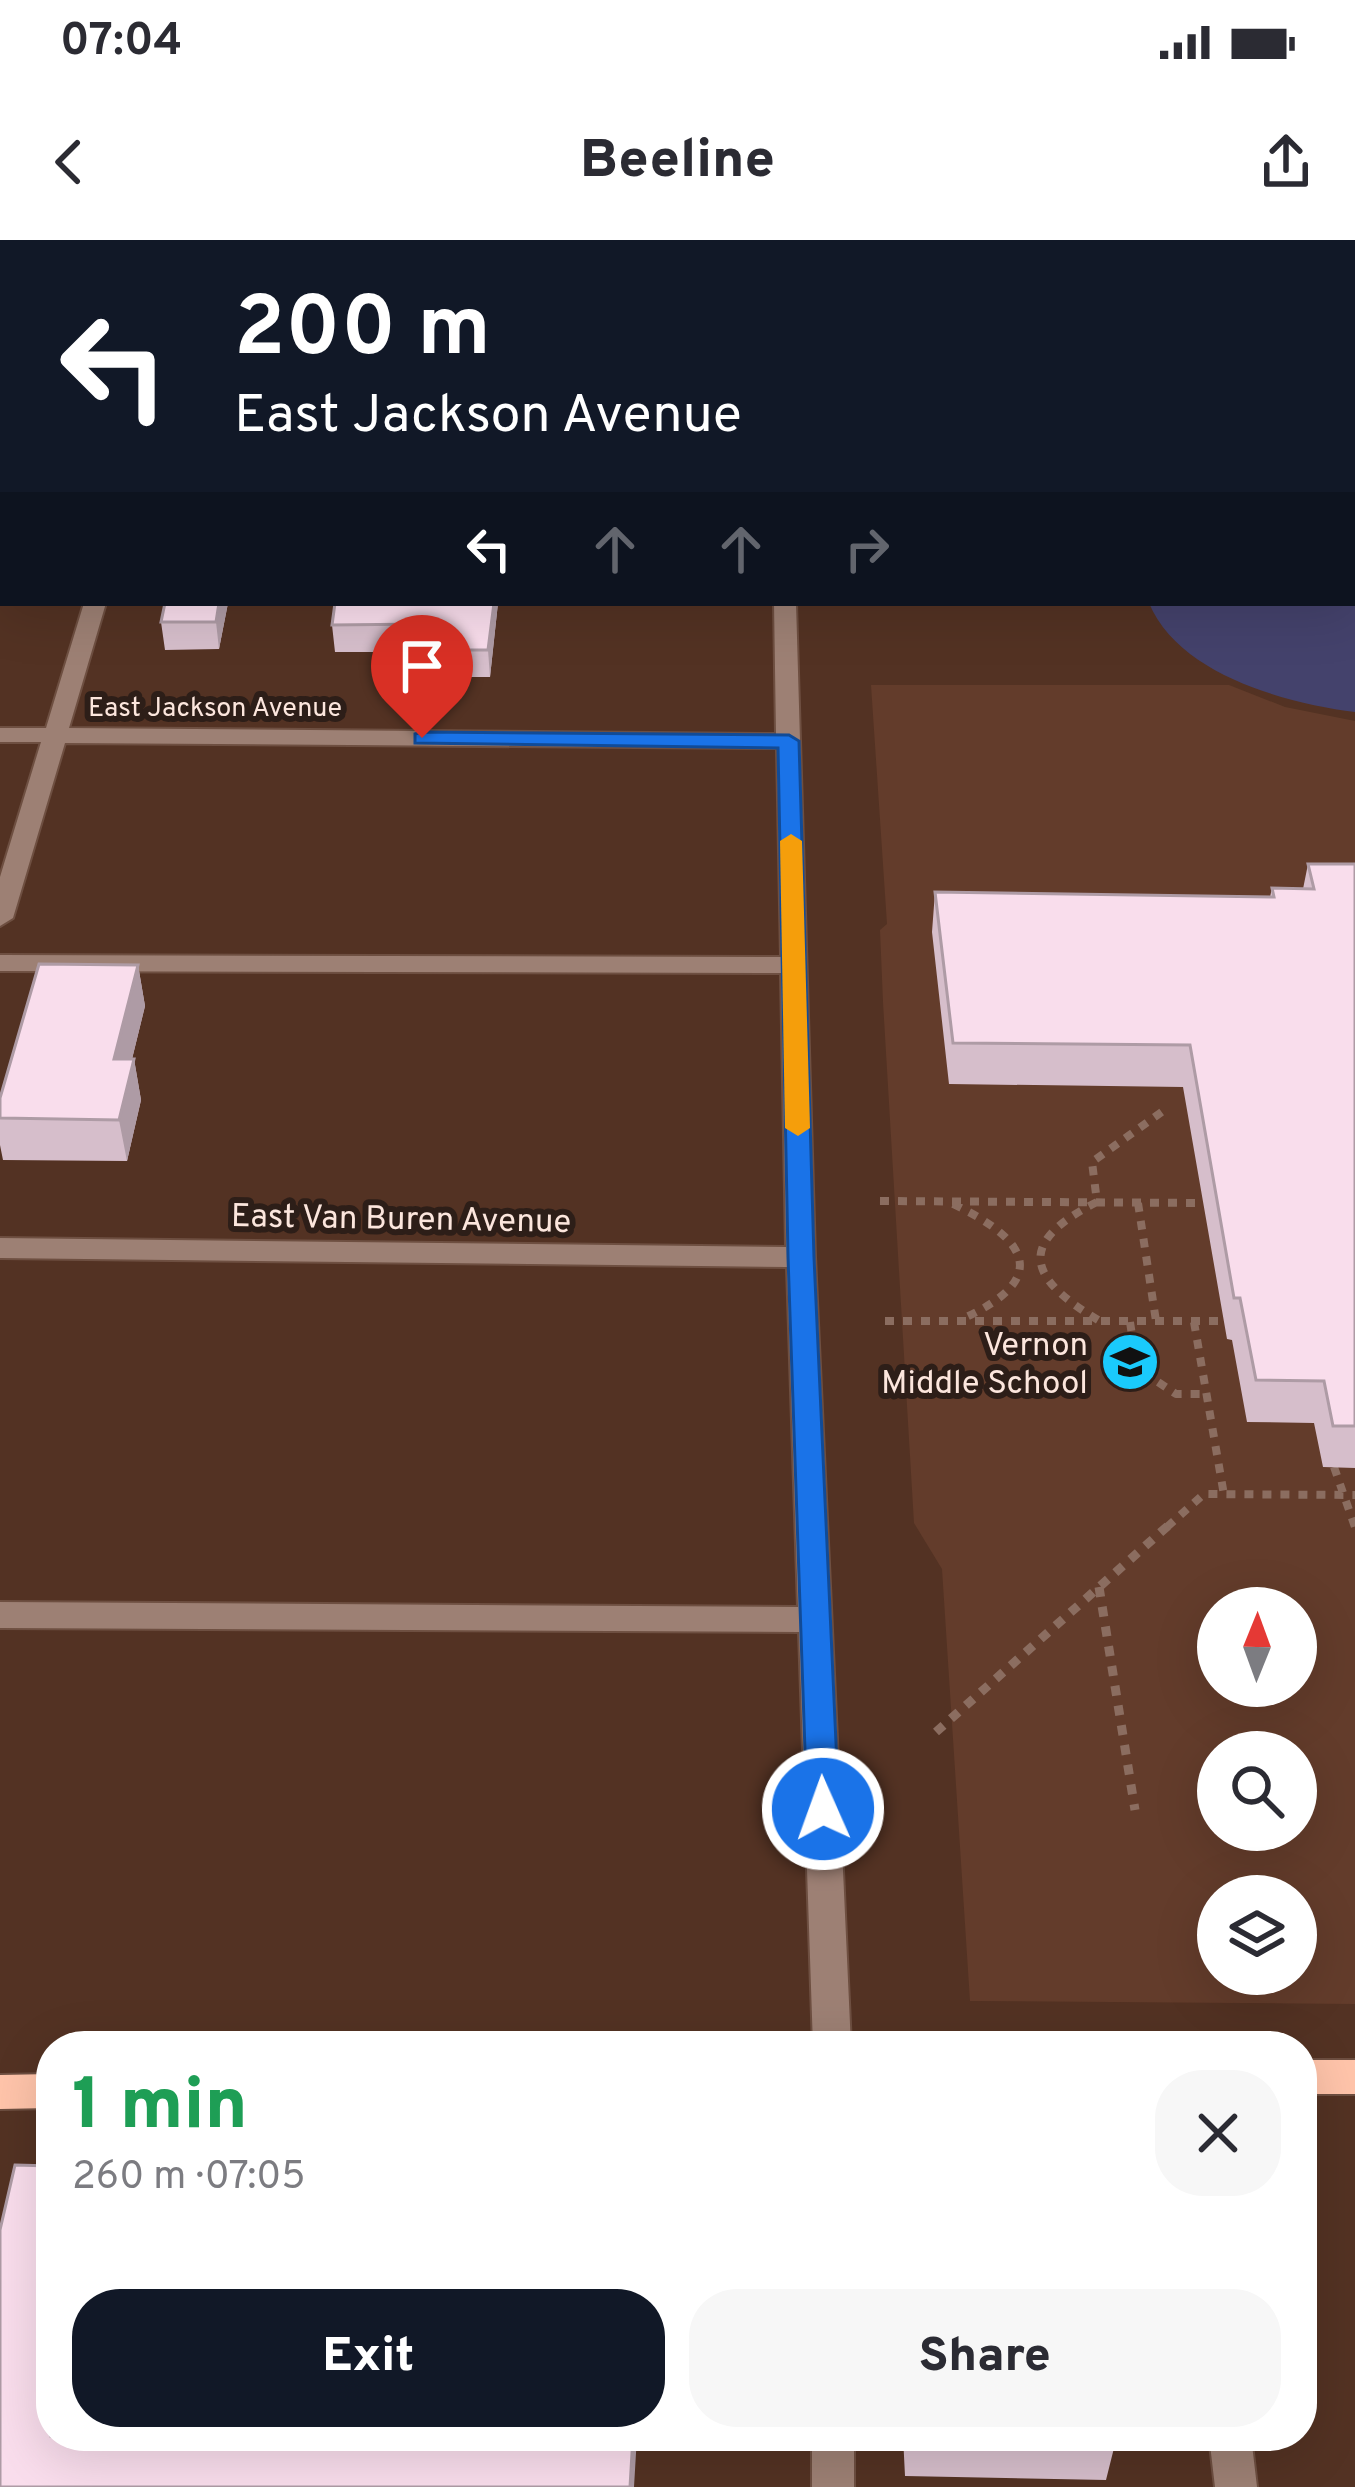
<!DOCTYPE html>
<html lang="en">
<head>
<meta charset="utf-8">
<style>
	:root { --surface:#fff; --page:#f7f7f7; --text:#2b2b33; --muted:#7c7c81; --accent:#111827 }
	body { margin:0; font-family:Overpass,sans-serif; background:var(--page); color:var(--text); height:100vh; display:flex; flex-direction:column; font-size:45px; white-space:nowrap }
	* { box-sizing:border-box; margin:0 }
	p { font-size:39px; color:var(--muted) }
	.icon { flex:none; width:66px; height:66px; fill:none; stroke:currentColor; stroke-width:2; stroke-linecap:round; stroke-linejoin:round }
	.map { position:relative; flex:1; overflow:hidden }
	.side { position:absolute; left:36px; top:1791px; width:1281px; height:420px; display:flex; flex-direction:column; background:var(--surface); border-radius:48px; box-shadow:0 12px 48px #0002 }
	.side>* { flex:none }
	.banner { position:absolute; left:0px; top:0px; width:1356px; height:366px; box-shadow:0 12px 48px #0002; background:#111827; color:#fff; overflow:hidden }
	.needle { width:78px; rotate:1deg }
	.buttons { position:absolute; left:1197px; top:1347px; display:grid; gap:24px }
	.buttons a { display:grid; place-items:center; width:120px; height:120px; border-radius:50%; background:var(--surface); box-shadow:0 12px 48px #0002; font-size:60px }
	.pin { position:absolute; display:grid; place-items:center; width:102px; height:102px; color:#fff; margin:-123px -51px; border-radius:50% 50% 50% 0; rotate:-45deg; box-shadow:0 0 12px #0007 }
	.pin .icon { rotate:45deg }
	.me { position:absolute; width:132px; margin:-66px; rotate:358deg; stroke-linejoin:round; filter:drop-shadow(0 0 9px #0008) }
	.turn { display:flex; align-items:center; gap:42px; height:252px; padding:0 36px; font-size:54px }
	.turn .icon { width:156px; height:156px; stroke-width:2.5 }
	.turn b { display:block; font-size:84px; line-height:102px }
	.lanes { display:flex; align-items:center; height:114px; padding:0 36px; background:#0003; justify-content:center; gap:60px; direction:ltr }
	.lanes .off { opacity:.35 }
	.round { display:grid; place-items:center; flex:none; width:126px; height:126px; border-radius:48px; background:var(--page) }
	.headline { display:flex; align-items:center; justify-content:space-between; height:204px; padding:0 36px }
	h1 { font-size:72px; font-weight:800; line-height:90px; color:#1e9e55 }
	.primary-button { display:flex; gap:24px; margin-top:auto; padding:24px 36px }
	.primary-button a { flex:1; height:138px; border-radius:48px; background:var(--accent); color:#fff; font-size:48px; font-weight:800; line-height:138px; text-align:center }
	.primary-button a+a { background:var(--page); color:var(--text) }
	.status { display:flex; justify-content:space-between; align-items:center; height:84px; padding:0 60px; background:var(--surface); direction:ltr }
	.status svg { height:33px; fill:currentColor }
	header { display:flex; justify-content:space-between; align-items:center; height:156px; padding:0 36px; background:var(--surface); font-size:54px; font-weight:800 }
	.map>svg:first-child { display:block }
	.built { fill:#633c2b; fill-rule:evenodd }
	.green { fill:#44426c }
	.lines { fill:none; stroke-linecap:round; stroke-linejoin:round }
	.minor-casing { stroke:#6e4f41; stroke-width:4 }
	.major-casing { stroke:#6e4f41; stroke-width:4 }
	.path-far1 { stroke:#8b6d60; stroke-width:8; stroke-dasharray:9 9; stroke-linecap:butt }
	.path { stroke:#8b6d60; stroke-width:9; stroke-dasharray:10 10; stroke-linecap:butt }
	.minor { fill:#9d8074; fill-rule:evenodd }
	.major { fill:#ffc4aa; fill-rule:evenodd }
	.wall { fill:#d6becb }
	.shaded-wall { fill:#ae9ba5 }
	.building { fill:#f9ddec; stroke:#ae9ba5; stroke-width:3 }
	.route { fill:#1a73e8; stroke:#114b97; stroke-width:3 }
	.slow { fill:#f59e0b }
	.labels { text-anchor:middle; stroke-width:12; stroke-linejoin:round; paint-order:stroke }
	.far-street-label { font-size:27px; fill:#fce6dd; stroke:#2d1e18 }
	.street-label { font-size:33px; fill:#fce6dd; stroke:#2d1e18 }
	.poi-label { font-size:33px; fill:#fce6dd; stroke:#2d1e18; text-anchor:end }
</style>
</head>
<body>
<div class="status"><b>07:04</b><svg viewBox="0 0 49 12"><path d="M0 12V9h3v3zM5 12V6h3v6zM10 12V3h3v9zM15 12V0h3v12zM26 1h20v11H26zM47 4h2v5h-2z"/></svg></div>
<header><svg class="icon" aria-label="back" viewBox="0 0 24 24"><path d="M15 5l-7 7 7 7"/></svg>Beeline<svg class="icon" aria-label="share" viewBox="0 0 24 24"><path d="M12 15V3M7 8l5-5 5 5M5 13v7h14v-7"/></svg></header>
<div class="map">
<svg width="1355" height="2247" viewBox="0 0 1355 2247">
	<rect width="100%" height="100%" fill="#533223"/>
	<path class="built" d="M871,445H1229L1285,467L1355,481V1764L970,1761L942,1329L914,1283L883,762L880,690L887,684ZM1218,1368H1296V1446H1218ZM1218,1512H1296V1590H1218ZM1218,1656H1296V1734H1218Z"/>
	<path class="green" d="M1114,0H1355V472C1286,463 1179,435 1149,363H1353V3H1110Z"/>
	<g class="lines">
		<g class="minor-casing">
			<path id="minor" d="M254,0H692L694,3H256Z
				M769,0H787V3H769Z
				M0,129H3V141H0Z
				M0,290H3V302H0Z
				M84,363H106L69,488L776,494L774,363H796L815,1017L851,1806H813L799,1392L0,1388V1362L798,1367L787,1027L0,1018V998L786,1007L781,733L0,731V715L781,717L777,508L65,503L13,678L0,686V637L41,502H0V488H46Z
				M812,2196H854V2247H812Z
				M1209,2196H1251L1257,2247H1215Z"/>
		</g>
		<g class="major-casing">
			<path id="major" d="M1302,1820H1355V1854H1302Z
				M51,1834V1868L0,1869V1835Z"/>
		</g>
		<path class="path-far1" d="M880,961L1203,963
			M1138,963L1156,1081
			M953,964C1029,1000 1051,1039 962,1079
			M1098,1080C1026,1037 1017,1002 1097,962L1092,922L1166,869
			M885,1081H1224
			M1130,1082L1137,1128L1176,1154H1206
			M1194,1082L1224,1255
			M1334,1227L1355,1287
			M1167,1287L1204,1254L1355,1255"/>
		<path class="path" d="M1099,1347L1135,1570
			M936,1492L1170,1284"/>
		<use href="#minor" class="minor"/>
		<use href="#major" class="major"/>
	</g>
	<path class="wall" d="M165,363H228L219,409L165,410L161,382Z
		M335,363H498L490,437H421L419,412H335L332,385Z
		M1308,624H1355V1228L1323,1227L1314,1183L1247,1182L1232,1100L1227,1099L1183,847L949,844L932,692L935,652L1270,657L1272,648L1303,649Z
		M138,725L145,766L132,819H134L141,860L127,921L3,920L0,905V878Z
		M903,2196H1114L1115,2204L1106,2240L905,2236Z"/>
	<path class="shaded-wall" d="M219,363H228L219,409L216,382Z
		M494,363H498L490,437L488,410Z
		M138,725L145,766L122,860L114,819Z
		M134,819L141,860L127,921L119,880Z
		M633,2196H637L634,2247H630Z"/>
	<path class="building" d="M1014,0H1081L1082,3H1014Z
		M165,363H219L216,382H161Z
		M335,363H494L488,410H419L423,384L332,385Z
		M1308,624H1355V1186H1333L1324,1141L1256,1140L1240,1058H1234L1190,805L953,803L935,652L1274,657L1272,648L1314,649Z
		M39,724L138,725L114,819H134L119,880L0,878V858Z
		M15,1925L51,1926V2196H112L369,2206L370,2196H633L630,2247H0V1990Z
		M909,2196H1114L1115,2204L909,2200Z"/>
	<path class="route" d="M422,492L789,495L799,501L814,1017L839,1569L834,1578L823,1582L812,1578L807,1569L788,1017L778,508L415,503V494Z"/>
	<path class="slow" d="M791,594L802,601L810,888L798,896L785,888L780,601Z"/>
	<defs>
		<g id="school-disc" transform="scale(3)"><circle r="9.5" fill="#1acafc" stroke="#2d1e18"/><path d="M0-5L7-2L0 1L-7-2ZM-4 1L0 2.5L4 1V4Q0 6-4 4Z" fill="#111"/></g>
	</defs>
	<g fill-rule="evenodd">
		<use href="#school-disc" x="1130" y="1122"/>
	</g>
	<g class="labels">
		<g class="far-street-label">
			<text x="215" y="476">East Jackson Avenue</text>
		</g>
		<g class="street-label">
			<text transform="translate(401 977) rotate(1)" y="12">East Van Buren Avenue</text>
		</g>
		<g class="poi-label">
			<text x="1088" y="1115">Vernon<tspan x="1088" dy="38">Middle School</tspan></text>
		</g>
	</g>
</svg>
<div class="buttons">
<a><svg class="needle" viewBox="-14 -14 28 28"><path d="M0-13l5 13h-10z" fill="#e53935"/><path d="M0 13l5-13h-10z" fill="#7c7c81"/></svg></a>
<a><svg class="icon" aria-label="search" viewBox="0 0 24 24"><circle cx="10" cy="10" r="6"/><path d="M15 15l6 6"/></svg></a>
<a><svg class="icon" aria-label="layers" viewBox="0 0 24 24"><path d="M12 4l9 5-9 5-9-5zM3 14l9 5 9-5"/></svg></a>
</div>
<div class="pin" style="left:422px;top:498px;background:#d93025"><svg class="icon" aria-label="arrive" viewBox="0 0 24 24"><path d="M6 21V4h12l-3 4 3 4H6"/></svg></div>
<svg class="me" style="left:823px;top:1569px" viewBox="-20 -20 40 40"><circle r="17" fill="#1a73e8" stroke="#fff" stroke-width="3"/><path d="M0-11L8 9 0 5-8 9z" fill="#fff"/></svg>
<div class="banner">
<div class="turn"><svg class="icon" aria-label="left" viewBox="0 0 24 24"><path d="M17 20v-9H6M10 6l-5 5 5 5"/></svg><div><b>200 m</b>East Jackson Avenue</div></div>
<div class="lanes"><svg class="icon" aria-label="left" viewBox="0 0 24 24"><path d="M17 20v-9H6M10 6l-5 5 5 5"/></svg><svg class="icon off" aria-label="ahead" viewBox="0 0 24 24"><path d="M12 20V5M6 11l6-6 6 6"/></svg><svg class="icon off" aria-label="ahead" viewBox="0 0 24 24"><path d="M12 20V5M6 11l6-6 6 6"/></svg><svg class="icon off" aria-label="right" viewBox="0 0 24 24"><path d="M7 20v-9h11M14 6l5 5-5 5"/></svg></div>
</div>
<section class="side">
<div class="headline"><div><h1>1 min</h1><p>260 m · 07:05</p></div><a class="round"><svg class="icon" aria-label="close" viewBox="0 0 24 24"><path d="M6 6l12 12M18 6L6 18"/></svg></a></div>
<div class="primary-button"><a>Exit</a><a>Share</a></div>
</section>
</div>
</body>
</html>
